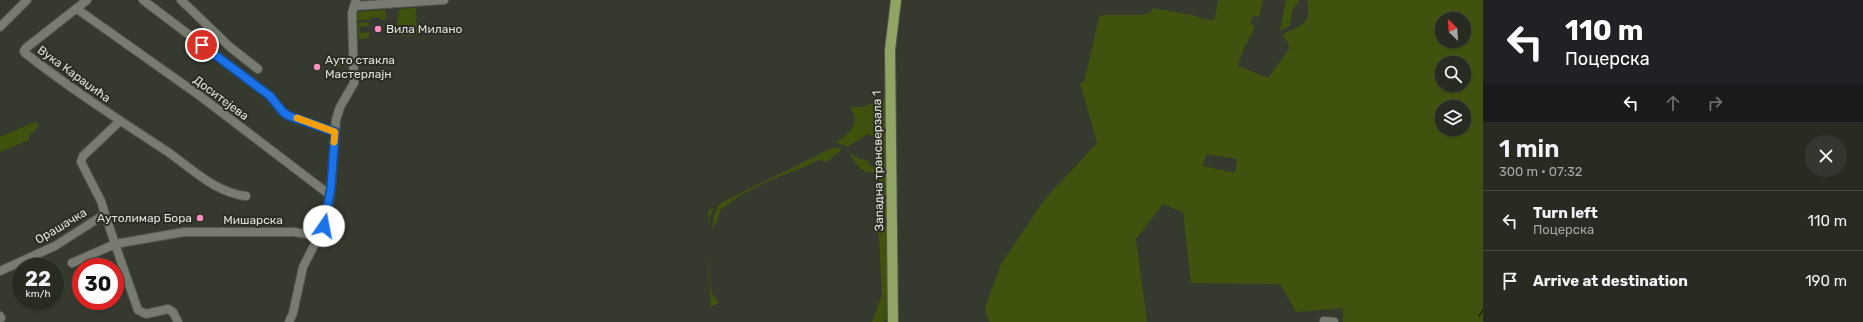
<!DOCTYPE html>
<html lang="en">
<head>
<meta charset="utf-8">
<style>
	:root { --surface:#282b22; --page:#34372f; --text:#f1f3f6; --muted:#a5a7a5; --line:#444740 }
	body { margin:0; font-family:Rubik,sans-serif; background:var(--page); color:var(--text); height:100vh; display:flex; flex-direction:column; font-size:15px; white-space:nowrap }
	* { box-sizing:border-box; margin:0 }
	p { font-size:13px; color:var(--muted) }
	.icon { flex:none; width:22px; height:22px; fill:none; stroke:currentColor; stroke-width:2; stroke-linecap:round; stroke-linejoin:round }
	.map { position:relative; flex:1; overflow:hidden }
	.drawer { display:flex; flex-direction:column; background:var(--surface); width:380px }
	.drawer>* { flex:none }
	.hud { background:#202124; color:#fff; overflow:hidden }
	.needle { width:26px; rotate:335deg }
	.tools { position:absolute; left:1435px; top:12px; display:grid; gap:8px }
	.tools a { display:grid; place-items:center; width:36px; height:36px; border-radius:50%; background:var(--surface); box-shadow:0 1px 3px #0004,0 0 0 1px var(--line); font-size:20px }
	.speed { position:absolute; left:12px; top:258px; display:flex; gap:8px; font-size:20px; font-weight:700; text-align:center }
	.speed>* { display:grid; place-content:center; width:52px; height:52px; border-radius:50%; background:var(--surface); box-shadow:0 1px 3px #0004,0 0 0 1px var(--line); line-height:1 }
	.speed small { font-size:10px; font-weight:400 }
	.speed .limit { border:6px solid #d22; background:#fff; color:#111 }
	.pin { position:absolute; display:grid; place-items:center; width:34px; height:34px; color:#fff; margin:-17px; border:2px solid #fff; border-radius:50%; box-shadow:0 1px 4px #0007 }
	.me { position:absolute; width:44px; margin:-22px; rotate:12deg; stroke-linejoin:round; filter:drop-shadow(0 0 3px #0008) }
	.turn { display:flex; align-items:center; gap:14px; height:84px; padding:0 16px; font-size:18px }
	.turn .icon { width:52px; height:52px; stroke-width:2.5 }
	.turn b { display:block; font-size:28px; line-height:34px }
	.lanes { display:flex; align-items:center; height:38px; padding:0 16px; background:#0003; justify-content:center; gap:20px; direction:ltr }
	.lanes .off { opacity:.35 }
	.round { display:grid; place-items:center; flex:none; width:42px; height:42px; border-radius:21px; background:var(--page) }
	.head { display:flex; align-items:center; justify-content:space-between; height:68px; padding:0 16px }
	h1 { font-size:24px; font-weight:600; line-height:30px }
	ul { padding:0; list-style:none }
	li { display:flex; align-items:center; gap:12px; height:60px; padding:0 16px; border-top:1px solid var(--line) }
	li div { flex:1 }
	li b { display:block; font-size:15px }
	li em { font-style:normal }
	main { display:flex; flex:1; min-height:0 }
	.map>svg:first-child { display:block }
	.green { fill:#40530e; fill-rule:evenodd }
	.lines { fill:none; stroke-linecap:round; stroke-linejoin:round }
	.stream { stroke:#1c2701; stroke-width:1.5 }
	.minor-casing { stroke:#52564d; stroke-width:10 }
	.major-casing { stroke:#52564d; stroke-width:12 }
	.minor { stroke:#777b70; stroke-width:8 }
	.major { stroke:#90a464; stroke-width:10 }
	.route-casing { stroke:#114b97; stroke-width:10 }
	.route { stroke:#1a73e8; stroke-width:7 }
	.slow { stroke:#f59e0b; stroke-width:7 }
	.poi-dot { fill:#fe8ebe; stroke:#2b2e25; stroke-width:1.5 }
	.labels { text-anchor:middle; stroke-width:4; stroke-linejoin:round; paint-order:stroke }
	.poi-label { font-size:12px; fill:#dee0da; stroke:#2b2e25; text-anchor:start }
	.street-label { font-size:12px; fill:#dee0da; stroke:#2b2e25 }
</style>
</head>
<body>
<main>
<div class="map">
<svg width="1483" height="322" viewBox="0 0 1483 322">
	<rect width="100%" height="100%" fill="#35392e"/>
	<path class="green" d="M1218,0H1263L1259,17L1253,16L1250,24L1255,26C1249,40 1241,52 1238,66L1268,78L1289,49L1288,42L1282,35C1302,24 1312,26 1307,0H1483V322H1343V308L1296,312L1280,284L1191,283L1183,212L1163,204L1136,239L1147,322H989L985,308L1001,264L1044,200L1097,143L1080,83L1084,82L1099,17L1103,15H1144L1150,13L1153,8L1197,16L1198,18L1213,20L1215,18ZM1442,19H1464V41H1442ZM1442,63H1464V85H1442ZM1442,107H1464V129H1442ZM1206,154L1237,159L1235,173L1203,166Z
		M1286,0H1298L1299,2C1291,8 1291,17 1290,26L1280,31Z
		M416,8L417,35L402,36L401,32H398L397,23L400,9Z
		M385,10L386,19L380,20V17L370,18V20H356L358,12Z
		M369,22L368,26L359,27L360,33L369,32V38L359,39L358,23Z
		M348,58V66H336L332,64V59Z
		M887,97L889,172C865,174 861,174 849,152L859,159L867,160L871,167L878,166L882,139L868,134L847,147L836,142C845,137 858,127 854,115C853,112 851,109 851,107H863Z
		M35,122L39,126L29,135V140L0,152V137Z
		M834,147L842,149L827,162L819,160C813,162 807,166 802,168C774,178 744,191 721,209L718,219L712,229L714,215L719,204Z
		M878,177H887L888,217L882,221C877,209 874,202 882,193Z
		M713,208L708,223L710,277L711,292L719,303L710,307L708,210Z
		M889,225L890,319L883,322H872L882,295L879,236L877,231Z"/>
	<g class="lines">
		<path class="stream" d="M1479,316L1483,310"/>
		<g class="minor-casing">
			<path id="minor" d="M87,0L26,48L24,51L25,53C71,89 119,120 168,152C192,169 216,193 246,196
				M143,0L270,96L283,112L289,116L335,132
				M181,0L230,47L258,69
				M354,6L444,0
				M77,9L200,96L330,195
				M0,27L27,0
				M105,214L101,201L81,162L83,156L120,121
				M0,271L55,246L105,214L115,244L72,263
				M0,316L1,318
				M1324,321L1334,322
				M178,322L173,312L168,309L146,314L138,310L115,244L184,232H294L319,236
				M289,322L293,313L303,267L324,226L327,215L331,188L336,120L340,107L354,83L352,13L356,0"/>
		</g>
		<g class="major-casing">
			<path id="major" d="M893,322L890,50L896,0"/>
		</g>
		<use href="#minor" class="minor"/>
		<use href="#major" class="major"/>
	</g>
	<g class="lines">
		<g class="route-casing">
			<path id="route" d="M202,45L270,96L283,112L289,116L335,132L331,188L324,226"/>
		</g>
		<use href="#route" class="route"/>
		<path class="slow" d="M297,118L335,132L334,142"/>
	</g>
	<g class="poi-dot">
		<circle cx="378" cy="29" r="4"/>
		<circle cx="317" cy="67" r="4"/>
		<circle cx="200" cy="218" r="4"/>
	</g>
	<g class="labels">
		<g class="poi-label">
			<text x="386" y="33">Вила Милано</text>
			<text x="325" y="64">Ауто стакла<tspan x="325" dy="14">Мастерлајн</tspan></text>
			<text x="192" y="222" text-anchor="end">Аутолимар Бора</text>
		</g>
		<g class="street-label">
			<text transform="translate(74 74) rotate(36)" y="4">Вука Караџића</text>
			<text transform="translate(221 98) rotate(37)" y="4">Доситејева</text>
			<text transform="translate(878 161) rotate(-91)" y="4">Западна трансверзала 1</text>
			<text x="253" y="224">Мишарска</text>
			<text transform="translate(61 226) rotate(-31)" y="4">Орашачка</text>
		</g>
	</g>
</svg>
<div class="tools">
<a><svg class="needle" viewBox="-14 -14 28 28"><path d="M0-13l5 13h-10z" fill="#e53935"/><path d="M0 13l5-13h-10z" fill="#a5a7a5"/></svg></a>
<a><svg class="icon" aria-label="search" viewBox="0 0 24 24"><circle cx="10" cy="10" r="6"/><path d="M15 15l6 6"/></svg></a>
<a><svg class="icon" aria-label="layers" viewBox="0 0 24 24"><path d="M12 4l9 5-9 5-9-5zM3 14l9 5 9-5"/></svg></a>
</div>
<div class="speed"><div>22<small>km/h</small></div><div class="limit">30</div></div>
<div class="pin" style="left:202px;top:45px;background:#d93025"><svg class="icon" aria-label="arrive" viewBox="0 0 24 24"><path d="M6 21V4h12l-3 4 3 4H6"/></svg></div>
<svg class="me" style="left:324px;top:226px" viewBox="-20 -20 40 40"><circle r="19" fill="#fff"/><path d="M0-13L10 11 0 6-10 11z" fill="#1a73e8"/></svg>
</div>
<section class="drawer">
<div class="hud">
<div class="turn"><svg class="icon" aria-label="left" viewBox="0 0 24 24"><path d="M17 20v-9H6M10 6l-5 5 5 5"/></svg><div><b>110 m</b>Поцерска</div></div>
<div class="lanes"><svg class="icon" aria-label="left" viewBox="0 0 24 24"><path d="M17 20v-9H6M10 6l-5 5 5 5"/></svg><svg class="icon off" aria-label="ahead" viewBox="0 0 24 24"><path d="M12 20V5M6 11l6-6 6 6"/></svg><svg class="icon off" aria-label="right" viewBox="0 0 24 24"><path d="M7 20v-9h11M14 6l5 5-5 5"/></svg></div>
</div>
<div class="head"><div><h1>1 min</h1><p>300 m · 07:32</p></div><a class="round"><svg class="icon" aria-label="close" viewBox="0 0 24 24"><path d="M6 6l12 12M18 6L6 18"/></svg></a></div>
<ul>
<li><svg class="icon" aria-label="left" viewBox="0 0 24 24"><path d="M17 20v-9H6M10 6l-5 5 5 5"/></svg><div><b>Turn left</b><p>Поцерска</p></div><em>110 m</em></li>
<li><svg class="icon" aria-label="arrive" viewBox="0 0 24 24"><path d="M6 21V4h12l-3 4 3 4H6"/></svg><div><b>Arrive at destination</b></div><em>190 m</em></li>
</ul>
</section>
</main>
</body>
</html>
